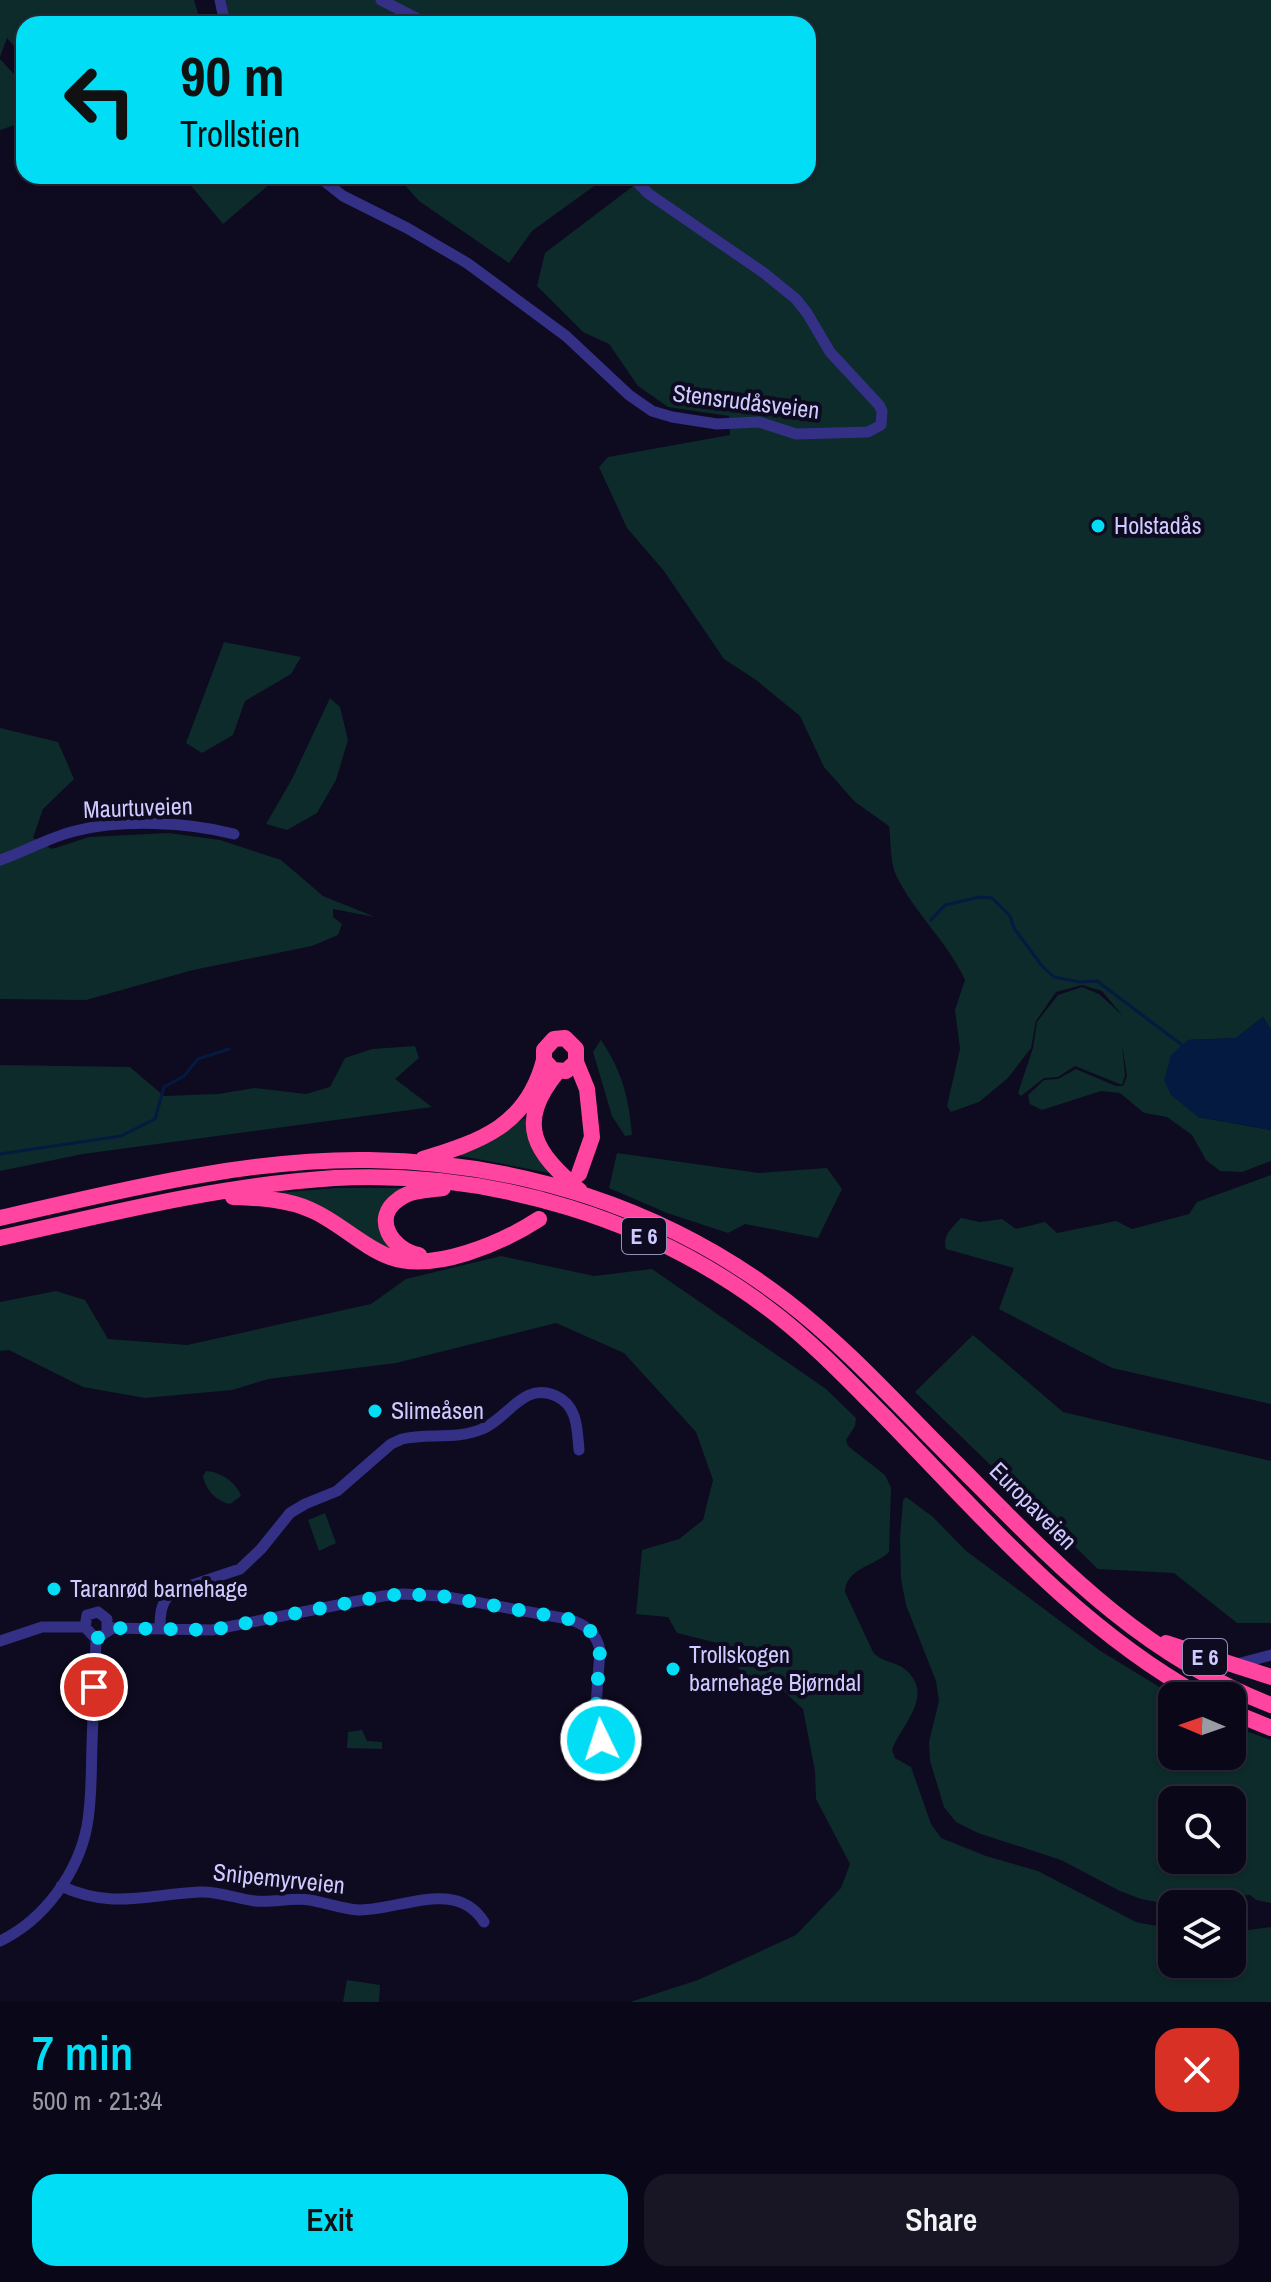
<!DOCTYPE html>
<html lang="en">
<head>
<meta charset="utf-8">
<style>
	:root { --surface:#0a0818; --page:#181625; --text:#f1f3f6; --muted:#999aa2; --line:#2a2937; --accent:#00ddf5 }
	body { margin:0; font-family:"Archivo Narrow",sans-serif; background:var(--page); color:var(--text); height:100vh; display:flex; flex-direction:column; font-size:30px; white-space:nowrap }
	* { box-sizing:border-box; margin:0 }
	p { font-size:26px; color:var(--muted) }
	.icon { flex:none; width:44px; height:44px; fill:none; stroke:currentColor; stroke-width:2; stroke-linecap:round; stroke-linejoin:round }
	.map { position:relative; height:2002px; overflow:hidden }
	.side { display:flex; flex-direction:column; background:var(--surface); flex:1 }
	.side>* { flex:none }
	.top-card { position:absolute; left:16px; top:16px; width:800px; height:168px; border-radius:24px; box-shadow:0 2px 6px #0004,0 0 0 2px var(--line); background:#00ddf5; color:#111; overflow:hidden }
	.needle { width:52px; rotate:272deg }
	.tools { position:absolute; left:1158px; top:1682px; display:grid; gap:16px }
	.tools a { display:grid; place-items:center; width:88px; height:88px; border-radius:16px; background:var(--surface); box-shadow:0 2px 6px #0004,0 0 0 2px var(--line); font-size:40px }
	.pin { position:absolute; display:grid; place-items:center; width:68px; height:68px; color:#fff; margin:-34px; border:4px solid #fff; border-radius:50%; box-shadow:0 2px 8px #0007 }
	.me { position:absolute; width:88px; margin:-44px; rotate:356deg; stroke-linejoin:round; filter:drop-shadow(0 0 6px #0008) }
	.turn { display:flex; align-items:center; gap:28px; height:168px; padding:0 32px; font-size:36px }
	.turn .icon { width:104px; height:104px; stroke-width:2.5 }
	.turn b { display:block; font-size:56px; line-height:68px }
	.round { display:grid; place-items:center; flex:none; width:84px; height:84px; border-radius:24px; background:var(--page) }
	.overview { display:flex; align-items:center; justify-content:space-between; height:136px; padding:0 32px }
	h1 { font-size:48px; font-weight:600; line-height:60px; color:var(--accent) }
	.primary-button { display:flex; gap:16px; margin-top:auto; padding:16px 32px }
	.primary-button a { flex:1; height:92px; border-radius:24px; background:var(--accent); color:#111; font-size:32px; font-weight:600; line-height:92px; text-align:center }
	.primary-button a+a { background:var(--page); color:var(--text) }
	.map>svg:first-child { display:block }
	.green { fill:#0d2b2a; fill-rule:evenodd }
	.water { fill:#041a40 }
	.lines { fill:none; stroke-linecap:round; stroke-linejoin:round }
	.stream { stroke:#041a40; stroke-width:3 }
	.minor { stroke:#333085; stroke-width:11 }
	.highway { stroke:#ff459f; stroke-width:16 }
	.route { stroke:#00ddf5; stroke-width:14; stroke-dasharray:0 25.2 }
	.poi-dot { fill:#00ddf5; stroke:#0e0a20; stroke-width:3 }
	.labels { text-anchor:middle; stroke-width:8; stroke-linejoin:round; paint-order:stroke }
	.shield { fill:#0e0a20; stroke:#9590bc; stroke-width:2 }
	.shield-label { font-size:22px; font-weight:bold; fill:#cfcaff }
	.street-label { font-size:24px; fill:#cfcaff; stroke:#0e0a20 }
	.poi-label { font-size:24px; fill:#cfcaff; stroke:#0e0a20; text-anchor:start }
</style>
</head>
<body>
<div class="map">
<svg width="1271" height="2002" viewBox="0 0 1271 2002">
	<rect width="100%" height="100%" fill="#0e0a20"/>
	<path class="green" d="M0,0H194L201,24H24V58L7,38L0,57Z
		M226,0H1271V1030L1263,1017L1236,1038L1188,1040L1198,1117L1271,1130V1161L1242,1172L1220,1171L1206,1160L1192,1135L1167,1117L1144,1113L1120,1093L1101,1091L1042,1110L1030,1104L1028,1095L1044,1080L1058,1079L1076,1069L1116,1086H1123L1127,1076L1122,1044L1125,1075L1122,1085L1075,1066L1058,1077L1044,1078L1021,1096L1018,1093L1033,1048L1037,1022L1058,995L1082,987L1099,994L1122,1015L1102,991L1082,985L1056,992L1036,1021L1031,1048L1008,1078L979,1102L951,1112L947,1106L960,1049L955,1010L965,980C948,942 914,913 896,875C890,862 891,841 889,826L855,802L824,767L800,716L756,680L724,659L664,571L627,528L599,467L608,457L730,435L729,416L668,407L638,386L609,344L583,332L537,286L545,253L641,180L639,176H808V24H229Z
		M0,59L24,85V122L0,130Z
		M183,176H277L278,177L223,224Z
		M397,176H608L532,231L509,263L419,201Z
		M224,642L301,657L291,674L245,701L233,735L202,753L186,743Z
		M330,698L340,707L348,740L336,780L317,813L287,830L266,824L292,779Z
		M0,728L58,742L74,779L43,809L33,838L52,849L89,837L169,833L220,840L281,860L323,896L375,917L333,909V917L342,924L338,935L312,946L193,970L86,1000L0,999Z
		M601,1040C622,1071 629,1098 632,1135L625,1136L612,1116L593,1052Z
		M415,1046L419,1058L395,1079L432,1107L83,1154L0,1171V1065L130,1067L164,1096L218,1094L255,1088L306,1094L330,1087L345,1058L372,1049Z
		M527,1117L555,1174L456,1155Z
		M617,1153L759,1173L827,1168L842,1189L818,1238L745,1224L728,1233L667,1213L609,1188Z
		M1271,1175V1404L1112,1368L999,1309L1014,1268L946,1249C942,1235 952,1228 961,1218L980,1222L1002,1219L1016,1229L1045,1222L1057,1233L1116,1221L1132,1229L1189,1214L1197,1202Z
		M336,1188H412L387,1205L395,1251L266,1194Z
		M501,1256L594,1276L652,1269L826,1389L856,1418L855,1426L846,1440L848,1446L885,1475L891,1488L889,1552C875,1566 846,1568 845,1592L873,1652C882,1663 896,1661 906,1670C935,1696 901,1725 892,1750L895,1758L911,1767L931,1824L941,1838L986,1856L1038,1871L1136,1922L1172,1929V1964H1232V1932L1271,1927V2002H630L698,1980L796,1935L841,1888L850,1864L816,1799L815,1771L803,1709L779,1687L744,1674L717,1643L677,1633L668,1617L636,1614L642,1550L679,1539L703,1520L713,1480L696,1432L624,1353L556,1323L396,1363L268,1379L232,1390L145,1398L83,1387L9,1350L0,1351V1302L56,1291L85,1300L108,1339L187,1345L371,1304L406,1279Z
		M973,1335L1063,1412L1271,1461V1623H1237L1174,1573L1098,1569L915,1392Z
		M206,1471C218,1471 237,1482 241,1496L230,1504C217,1502 205,1489 203,1476Z
		M906,1497L933,1517L965,1550L1099,1650L1174,1696L1172,1756H1232V1726L1271,1740V1903L1256,1900L1250,1895L1236,1896L1226,1904L1172,1905L1141,1899L1120,1891L1061,1860L978,1833L956,1822L944,1807L930,1761L929,1742L939,1701L936,1681L906,1605L901,1579L900,1538L903,1500ZM1172,1800H1232V1860H1172Z
		M325,1513L336,1543L319,1551L308,1520Z
		M362,1730L367,1741L382,1742V1749L347,1748L348,1732Z
		M347,1980L380,1985L379,2002H343Z"/>
	<path class="water" d="M1263,1017L1271,1030V1130L1198,1117L1171,1095L1164,1080L1171,1055L1188,1040L1236,1038Z"/>
	<g class="lines">
		<path class="stream" d="M931,920L945,905L980,897L992,898L1010,916L1014,928L1042,966L1054,977L1080,982L1097,981L1182,1045
			M0,1154L121,1136L155,1119L164,1087L184,1076L198,1059L229,1049"/>
		<path class="minor" d="M220,0L225,24
			M381,0L428,24
			M318,176L343,196L407,228L467,263L566,336L629,395L652,411L672,417L717,424L759,422L796,434L868,432L881,425L882,411L879,405L830,352L807,313L796,299L764,273L649,194L631,176
			M0,860C25,852 49,837 75,831C122,819 187,822 234,834
			M85,1627L87,1615L98,1612L107,1619V1630
			M160,1628C160,1612 161,1601 174,1591L240,1569L261,1549L290,1513L305,1504L337,1491L391,1444L402,1439C427,1433 457,1440 482,1429C508,1419 523,1381 556,1396C578,1406 577,1429 579,1450
			M96,1639L113,1628L212,1630L383,1596L403,1594L442,1596L568,1619C585,1624 596,1632 600,1650L594,1733L601,1740H610L616,1735L615,1725L598,1704
			M0,1641L42,1627H85
			M1237,1664L1271,1655
			M61,1886C112,1910 149,1894 200,1892C219,1891 237,1899 255,1901C274,1903 292,1897 310,1900C327,1903 342,1909 359,1910C399,1911 456,1877 484,1922
			M0,1941C44,1920 78,1873 87,1826C92,1799 91,1772 92,1745C93,1710 95,1675 96,1639L85,1627"/>
		<path class="highway" d="M576,1062L566,1071L553,1070L544,1060V1050L554,1039L565,1038L576,1049V1062L587,1089L592,1137L579,1174
			M558,1071C514,1125 535,1152 580,1191
			M423,1159C481,1141 527,1126 544,1060
			M233,1197C259,1198 287,1199 311,1210C339,1222 361,1246 390,1257C433,1273 502,1243 539,1219
			M0,1218C118,1191 247,1158 369,1160C519,1162 665,1208 785,1300C845,1346 896,1403 949,1456C1049,1556 1136,1653 1271,1705
			M0,1238C111,1213 222,1185 335,1178C492,1170 655,1219 778,1316C816,1346 850,1382 884,1416C983,1517 1076,1627 1201,1696
			M419,1255C392,1250 371,1218 399,1199C411,1190 429,1190 443,1188
			M1166,1643L1271,1677
			M1232,1712L1271,1728"/>
	</g>
	<g class="lines">
		<path class="route" d="M94,1687L96,1639L113,1628L212,1630L383,1596L403,1594L442,1596L568,1619C585,1624 596,1632 600,1650L594,1733L601,1740"/>
	</g>
	<g class="poi-dot">
		<circle cx="1098" cy="526" r="8"/>
		<circle cx="375" cy="1411" r="8"/>
		<circle cx="54" cy="1589" r="8"/>
		<circle cx="673" cy="1669" r="8"/>
	</g>
	<g class="labels">
		<g class="shield">
			<rect x="622" y="1218" width="44" height="36" rx="6"/>
			<rect x="1183" y="1639" width="44" height="36" rx="6"/>
		</g>
		<g class="shield-label">
			<text x="644" y="1244">E 6</text>
			<text x="1205" y="1665">E 6</text>
		</g>
		<g class="street-label">
			<text transform="translate(746 402) rotate(7)" y="8">Stensrudåsveien</text>
			<text transform="translate(138 808) rotate(-2)" y="8">Maurtuveien</text>
			<text transform="translate(1033 1506) rotate(45)" y="8">Europaveien</text>
			<text transform="translate(279 1879) rotate(6)" y="8">Snipemyrveien</text>
		</g>
		<g class="poi-label">
			<text x="1114" y="534">Holstadås</text>
			<text x="391" y="1419">Slimeåsen</text>
			<text x="70" y="1597">Taranrød barnehage</text>
			<text x="689" y="1663">Trollskogen<tspan x="689" dy="28">barnehage Bjørndal</tspan></text>
		</g>
	</g>
</svg>
<div class="tools">
<a><svg class="needle" viewBox="-14 -14 28 28"><path d="M0-13l5 13h-10z" fill="#e53935"/><path d="M0 13l5-13h-10z" fill="#999aa2"/></svg></a>
<a><svg class="icon" aria-label="search" viewBox="0 0 24 24"><circle cx="10" cy="10" r="6"/><path d="M15 15l6 6"/></svg></a>
<a><svg class="icon" aria-label="layers" viewBox="0 0 24 24"><path d="M12 4l9 5-9 5-9-5zM3 14l9 5 9-5"/></svg></a>
</div>
<div class="pin" style="left:94px;top:1687px;background:#d93025"><svg class="icon" aria-label="arrive" viewBox="0 0 24 24"><path d="M6 21V4h12l-3 4 3 4H6"/></svg></div>
<svg class="me" style="left:601px;top:1740px" viewBox="-20 -20 40 40"><circle r="17" fill="#00ddf5" stroke="#fff" stroke-width="3"/><path d="M0-11L8 9 0 5-8 9z" fill="#fff"/></svg>
<div class="top-card">
<div class="turn"><svg class="icon" aria-label="left" viewBox="0 0 24 24"><path d="M17 20v-9H6M10 6l-5 5 5 5"/></svg><div><b>90 m</b>Trollstien</div></div>
</div>
</div>
<section class="side">
<div class="overview"><div><h1>7 min</h1><p>500 m · 21:34</p></div><a class="round" style="background:#d93025;color:#fff"><svg class="icon" aria-label="close" viewBox="0 0 24 24"><path d="M6 6l12 12M18 6L6 18"/></svg></a></div>
<div class="primary-button"><a>Exit</a><a>Share</a></div>
</section>
</body>
</html>
